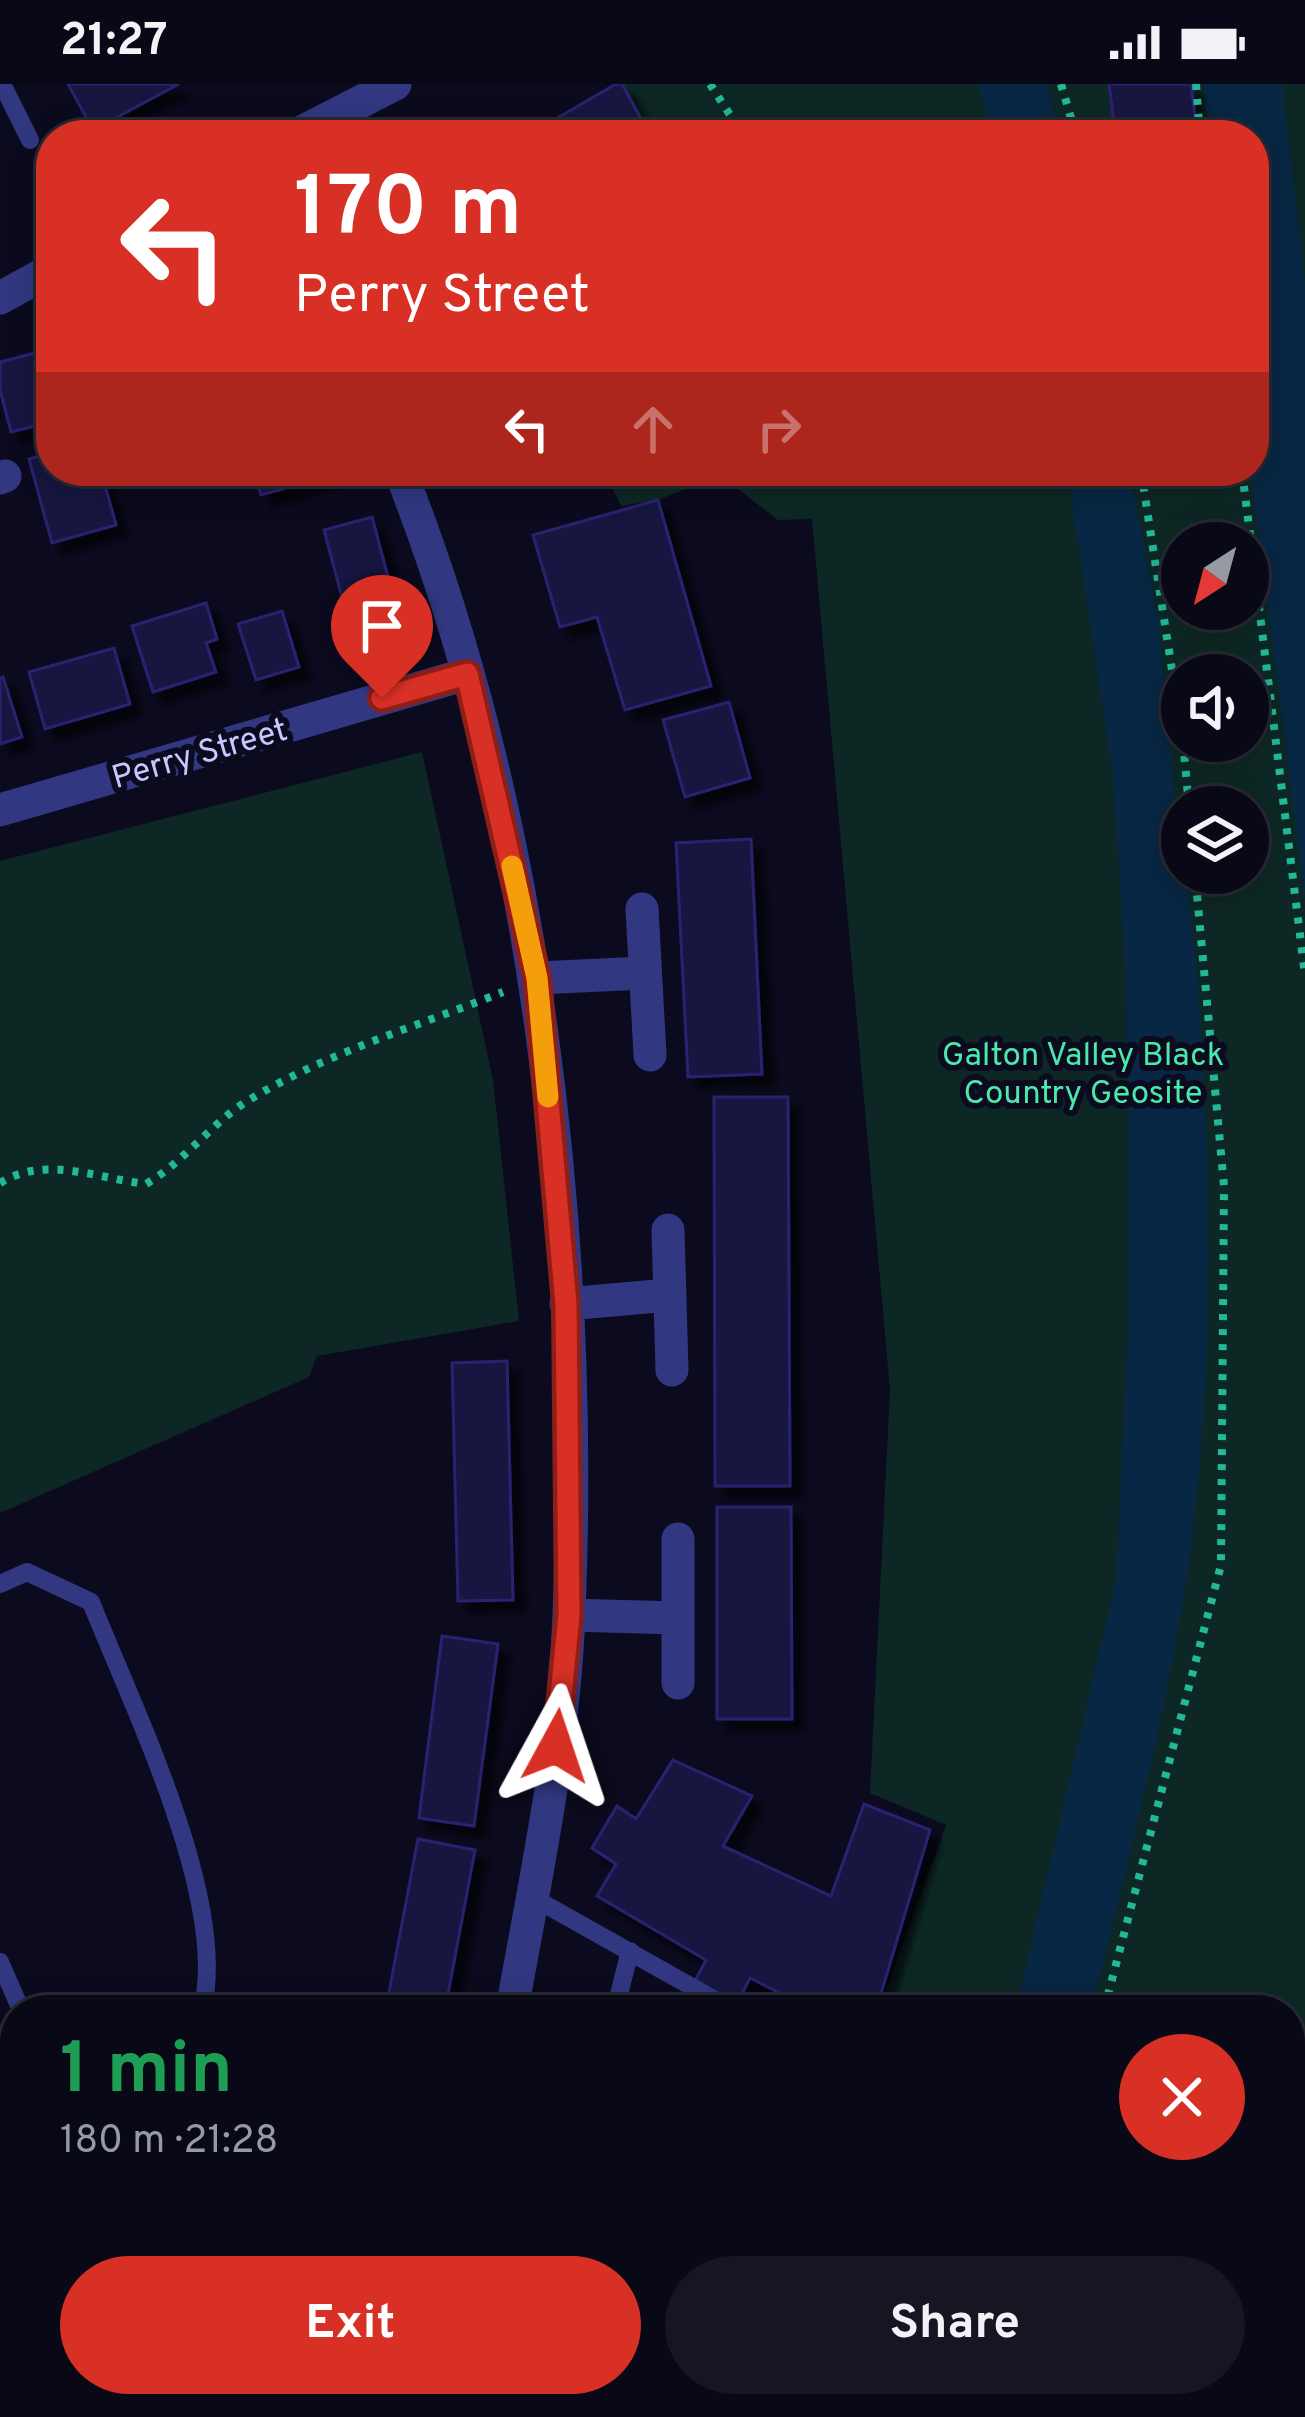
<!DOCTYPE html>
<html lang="en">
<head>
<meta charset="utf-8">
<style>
	:root { --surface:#080816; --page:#161623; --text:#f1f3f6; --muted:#989aa1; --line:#292935; --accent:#d93025 }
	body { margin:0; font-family:Overpass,sans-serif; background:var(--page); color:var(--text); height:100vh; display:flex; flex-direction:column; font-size:45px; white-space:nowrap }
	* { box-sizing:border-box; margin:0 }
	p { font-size:39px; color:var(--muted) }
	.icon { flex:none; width:66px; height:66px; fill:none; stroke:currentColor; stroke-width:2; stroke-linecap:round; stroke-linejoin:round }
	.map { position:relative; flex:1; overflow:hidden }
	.drawer { position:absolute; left:0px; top:1911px; width:1305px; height:423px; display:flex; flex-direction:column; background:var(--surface); border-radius:48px 48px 0 0; box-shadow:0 6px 30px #0003,0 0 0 3px var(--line) }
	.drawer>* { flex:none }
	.banner { position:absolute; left:36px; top:36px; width:1233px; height:366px; border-radius:48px; box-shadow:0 6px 30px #0003,0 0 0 3px var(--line); background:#d93025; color:#fff; overflow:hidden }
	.needle { width:78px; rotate:216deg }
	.buttons { position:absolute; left:1161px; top:438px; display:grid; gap:24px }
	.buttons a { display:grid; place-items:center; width:108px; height:108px; border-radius:50%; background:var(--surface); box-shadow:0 6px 30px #0003,0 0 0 3px var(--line); font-size:60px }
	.pin { position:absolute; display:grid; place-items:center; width:102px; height:102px; color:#fff; margin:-123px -51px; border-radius:50% 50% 50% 0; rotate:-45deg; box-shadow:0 0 12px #0007 }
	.pin .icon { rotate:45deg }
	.me { position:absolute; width:132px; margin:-66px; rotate:5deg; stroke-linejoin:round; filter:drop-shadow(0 0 9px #0008) }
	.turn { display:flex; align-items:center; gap:42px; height:252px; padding:0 60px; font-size:54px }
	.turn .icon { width:156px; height:156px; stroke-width:2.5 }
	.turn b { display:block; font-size:84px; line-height:102px }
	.lanes { display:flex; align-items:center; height:114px; padding:0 60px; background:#0003; justify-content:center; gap:60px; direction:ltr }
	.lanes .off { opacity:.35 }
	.round { display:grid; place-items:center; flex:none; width:126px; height:126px; border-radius:63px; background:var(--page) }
	.head { display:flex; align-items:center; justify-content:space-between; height:204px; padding:0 60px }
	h1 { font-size:72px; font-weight:700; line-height:90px; color:#1e9e55 }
	.primary-button { display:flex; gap:24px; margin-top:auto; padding:24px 60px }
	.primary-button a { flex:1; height:138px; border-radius:72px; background:var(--accent); color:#fff; font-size:48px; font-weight:700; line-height:138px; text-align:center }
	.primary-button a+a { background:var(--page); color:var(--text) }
	.status { display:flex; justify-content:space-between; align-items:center; height:84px; padding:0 60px; background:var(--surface); direction:ltr }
	.status svg { height:33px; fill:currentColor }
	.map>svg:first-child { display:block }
	.green { fill:#0d2824; fill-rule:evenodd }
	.water { fill:#082744 }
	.building { fill:#171440; stroke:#29246f; stroke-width:3; filter:url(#shadow) }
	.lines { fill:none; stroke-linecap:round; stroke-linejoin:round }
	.path { stroke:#22b89a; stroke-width:8; stroke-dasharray:6 9; stroke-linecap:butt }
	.service { stroke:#313881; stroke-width:18 }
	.minor { stroke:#313881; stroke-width:33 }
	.tertiary { stroke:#313881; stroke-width:33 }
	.route-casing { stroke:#8d1f18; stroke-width:30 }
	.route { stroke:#d93025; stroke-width:21 }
	.slow { stroke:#f59e0b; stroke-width:21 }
	.labels { text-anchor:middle; stroke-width:12; stroke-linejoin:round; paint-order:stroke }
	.street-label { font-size:33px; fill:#c7c8ff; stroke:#0b0a1e }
	.park-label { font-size:33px; fill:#4ae8ab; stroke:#0b0a1e }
</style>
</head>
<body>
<div class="status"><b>21:27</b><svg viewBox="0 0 49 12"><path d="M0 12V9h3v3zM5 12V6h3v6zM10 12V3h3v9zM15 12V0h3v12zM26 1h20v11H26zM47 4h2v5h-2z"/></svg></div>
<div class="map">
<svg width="1305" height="2333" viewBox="0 0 1305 2333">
	<defs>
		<filter id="shadow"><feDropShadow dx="11" dy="11" stdDeviation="3" flood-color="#0009"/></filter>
	</defs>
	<rect width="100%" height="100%" fill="#0b0a1e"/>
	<path class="green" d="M622,0H1305V2333H746L750,2319H1290V1926H879L946,1741L870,1709L890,1306L812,435L778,436L720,391L658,416L621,422L604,387H1254V51H650ZM1182,459H1248V525H1182ZM1182,591H1248V657H1182ZM1182,723H1248V789H1182Z
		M422,668L493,996L519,1237L317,1272L309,1293L0,1429V777Z"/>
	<path class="water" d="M978,0H1047L1059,51H991Z
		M1204,0H1282L1305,200V813L1250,387L1254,51H1210Z
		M1067,387H1129L1158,531L1182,789H1187C1212,1015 1220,1264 1187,1490C1165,1638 1127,1781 1091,1926H1016L1116,1496L1129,1225L1126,896L1113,689Z"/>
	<path class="building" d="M68,0H179L93,46Z
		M616,0H622L650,51H528Z
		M1109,0H1191L1197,51H1097L1096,42L1114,40Z
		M51,265V338L11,348L0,306V278Z
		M51,369V387H101L116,441L52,459L29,375Z
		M254,387H332L333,391L261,411Z
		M658,416L711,602L625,626L597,533L560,543L533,451Z
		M372,433L392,508L344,521L324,446Z
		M392,508L405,557L357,569L344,521Z
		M206,519L217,555L206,559L216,588L153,608L132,542Z
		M282,527L299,583L256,596L238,540Z
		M114,564L130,620L45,645L29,588Z
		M3,593L22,653L0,660V594Z
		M729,618L750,694L685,713L663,636Z
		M751,755L762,990L688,993L676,759Z
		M714,1013H788L790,1402H715Z
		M507,1277L513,1516L458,1517L452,1279Z
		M717,1423H791L792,1635H717Z
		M442,1552L498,1560L474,1742L419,1734Z
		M673,1676L752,1712L723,1762L831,1812L864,1720L930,1746L876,1926H845L801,1910L797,1918L750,1894L735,1923L695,1897L706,1876L597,1812L616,1780L592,1764L617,1722L636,1735Z
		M418,1755L475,1766L445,1926L386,1924Z
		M0,2013L15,2046V2078L0,2085Z
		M319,2319H381L378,2333H317Z"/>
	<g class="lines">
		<path class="path" d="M710,0L743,51
			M1061,0L1076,51
			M1196,0L1200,51
			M1141,387L1182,650
			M1242,387L1305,891
			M1183,657L1189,723
			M0,1099C45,1071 96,1094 146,1100C186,1077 213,1036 254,1013C330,968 420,941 503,908
			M1104,1926L1221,1481L1224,1102L1195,789
			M1000,2333L1003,2319"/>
		<path class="service" d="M2,0L30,56
			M0,1500L27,1488L91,1518C132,1622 230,1818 202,1926
			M532,1813L733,1926
			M0,1878L21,1926
			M615,1926L630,1867
			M0,2134L15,2127"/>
		<path class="minor" d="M400,387C538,735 584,1158 569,1530C564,1663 535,1796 512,1926
			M0,394L5,392
			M0,726L467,590
			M642,825L650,971
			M537,894L645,889
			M668,1146L672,1286
			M566,1220L669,1211
			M678,1455V1599
			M569,1531L678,1534
			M446,2333L448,2319"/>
		<path class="tertiary" d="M296,51L395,0
			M0,214L51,186"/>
	</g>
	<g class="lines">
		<g class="route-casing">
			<path id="route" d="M382,614L467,590L537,894L566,1220L569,1531L556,1662"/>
		</g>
		<use href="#route" class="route"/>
		<path class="slow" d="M512,782L537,894L548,1013"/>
	</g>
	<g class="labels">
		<g class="street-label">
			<text transform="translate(199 668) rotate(-16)" y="12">Perry Street</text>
		</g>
		<g class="park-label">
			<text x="1083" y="981">Galton Valley Black<tspan x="1083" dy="38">Country Geosite</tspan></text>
		</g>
	</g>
</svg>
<div class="buttons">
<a><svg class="needle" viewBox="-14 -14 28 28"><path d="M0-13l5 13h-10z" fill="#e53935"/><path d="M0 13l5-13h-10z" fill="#989aa1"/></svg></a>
<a><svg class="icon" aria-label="sound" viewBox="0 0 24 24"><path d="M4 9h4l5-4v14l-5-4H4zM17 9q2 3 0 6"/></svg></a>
<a><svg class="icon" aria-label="layers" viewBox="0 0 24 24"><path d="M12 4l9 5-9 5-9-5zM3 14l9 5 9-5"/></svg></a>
</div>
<div class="pin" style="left:382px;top:614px;background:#d93025"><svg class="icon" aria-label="arrive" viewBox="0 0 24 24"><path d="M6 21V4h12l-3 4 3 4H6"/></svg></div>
<svg class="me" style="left:556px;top:1662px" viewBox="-20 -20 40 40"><path d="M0-17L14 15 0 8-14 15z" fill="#d93025" stroke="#fff" stroke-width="4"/></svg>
<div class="banner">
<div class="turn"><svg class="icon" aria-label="left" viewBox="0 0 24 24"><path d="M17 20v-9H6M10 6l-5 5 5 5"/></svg><div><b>170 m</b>Perry Street</div></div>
<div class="lanes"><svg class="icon" aria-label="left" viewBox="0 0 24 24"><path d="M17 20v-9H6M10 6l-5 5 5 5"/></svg><svg class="icon off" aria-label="ahead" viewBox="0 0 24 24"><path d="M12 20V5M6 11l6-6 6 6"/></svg><svg class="icon off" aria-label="right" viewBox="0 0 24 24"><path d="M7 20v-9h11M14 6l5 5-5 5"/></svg></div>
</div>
<section class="drawer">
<div class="head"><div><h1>1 min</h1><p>180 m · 21:28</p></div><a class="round" style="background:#d93025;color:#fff"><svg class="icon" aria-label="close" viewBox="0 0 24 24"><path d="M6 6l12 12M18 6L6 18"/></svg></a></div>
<div class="primary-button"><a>Exit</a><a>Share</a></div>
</section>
</div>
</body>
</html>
